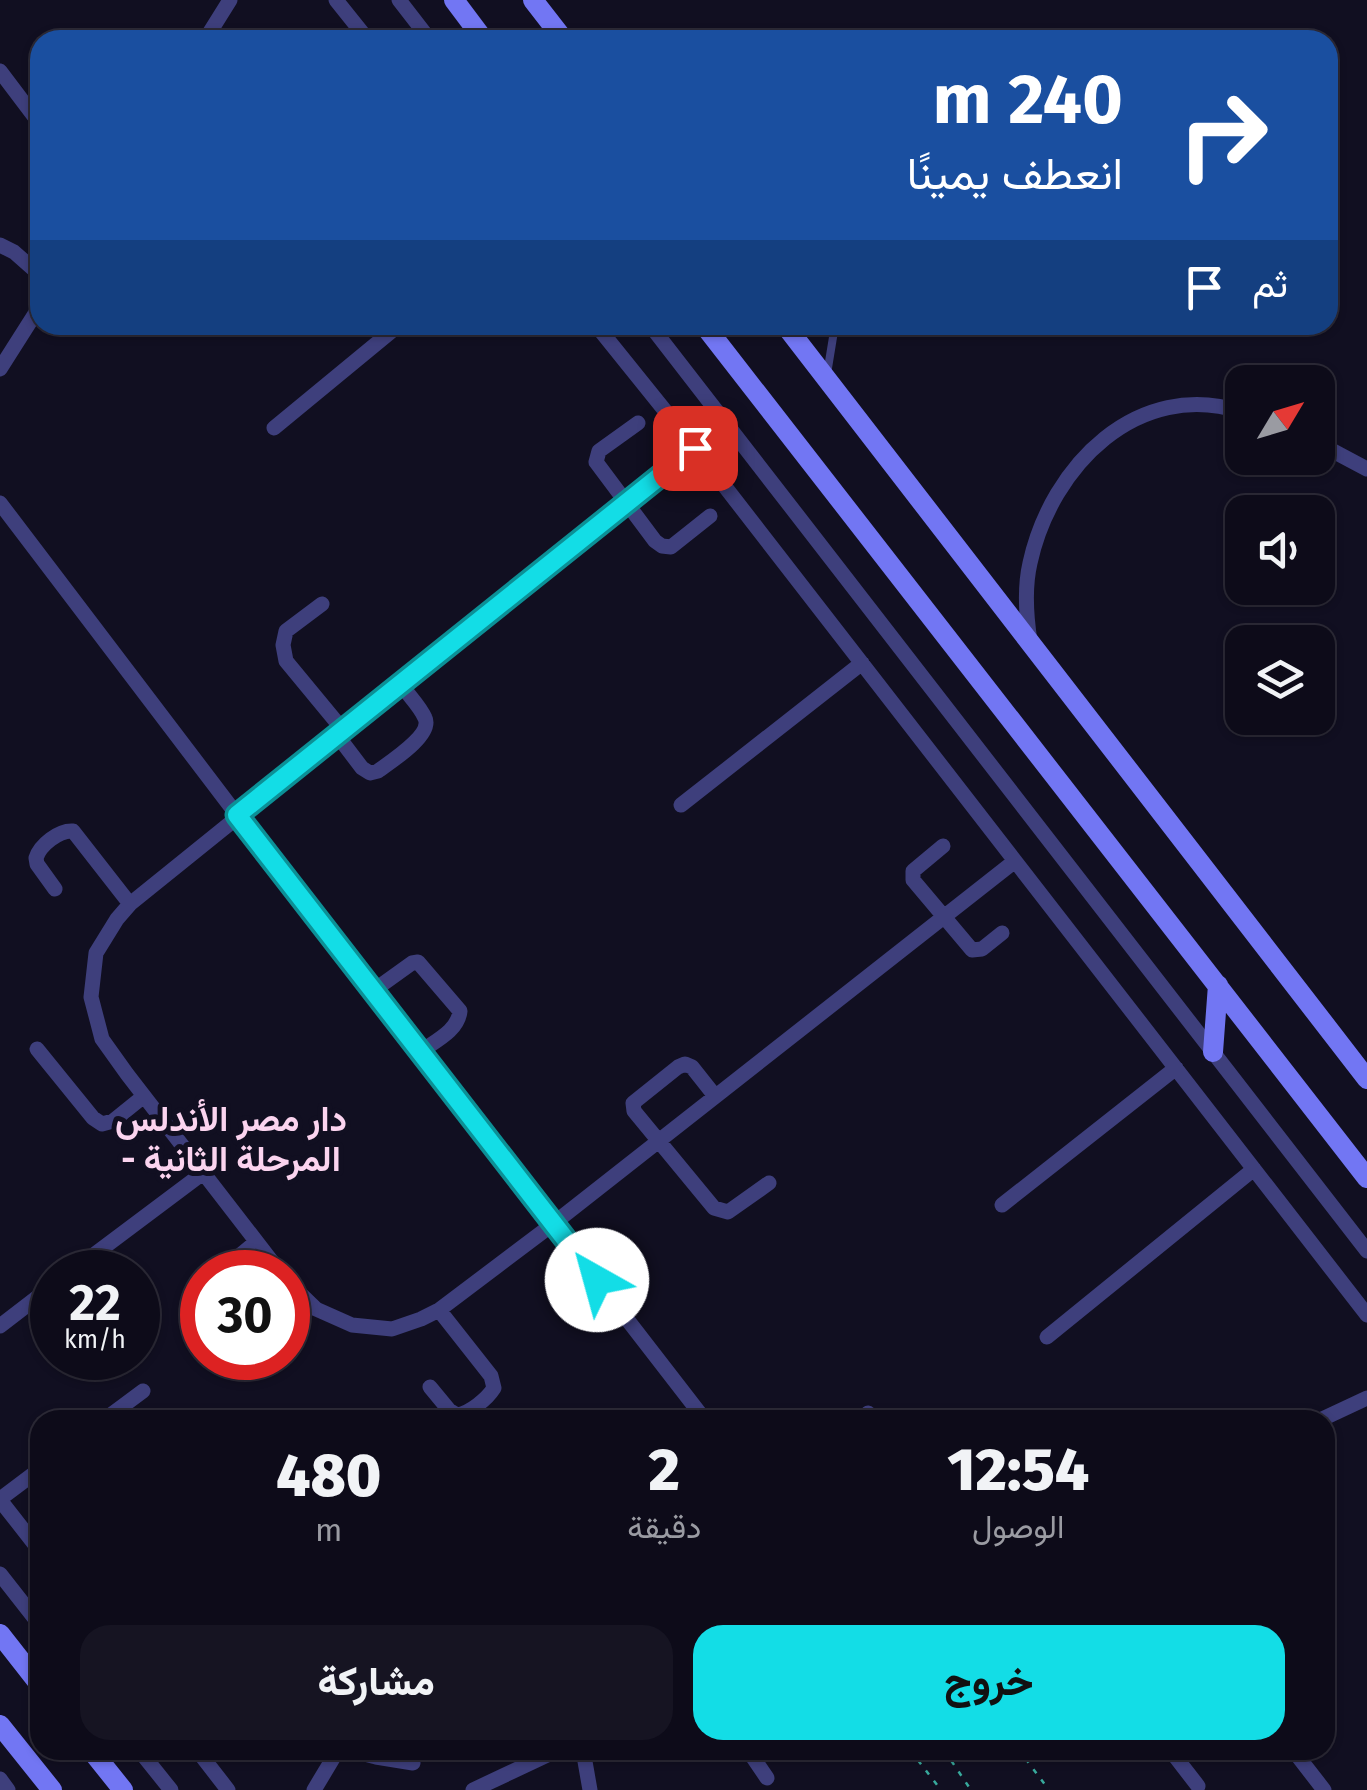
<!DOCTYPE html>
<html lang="ar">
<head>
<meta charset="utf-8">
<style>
	:root { --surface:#0d0b19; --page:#161422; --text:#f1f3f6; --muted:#9a9ba2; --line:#2d2b38; --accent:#13dde6 }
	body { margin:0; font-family:"Fira Sans",Vazirmatn,sans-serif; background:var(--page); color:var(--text); direction:rtl; height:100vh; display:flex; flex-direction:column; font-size:38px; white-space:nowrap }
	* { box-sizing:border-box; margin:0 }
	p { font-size:32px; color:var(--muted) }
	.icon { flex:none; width:55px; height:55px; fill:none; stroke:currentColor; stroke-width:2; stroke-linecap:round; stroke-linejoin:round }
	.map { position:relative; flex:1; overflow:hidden; direction:ltr }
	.panel { position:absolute; left:30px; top:1410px; width:1305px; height:350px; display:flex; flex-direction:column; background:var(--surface); border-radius:30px; box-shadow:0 2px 8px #0004,0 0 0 2px var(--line); direction:rtl }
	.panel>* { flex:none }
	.guide { position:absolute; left:30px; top:30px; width:1308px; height:305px; border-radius:30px; box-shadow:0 2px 8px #0004,0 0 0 2px var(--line); direction:rtl; background:#1a4fa0; color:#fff; overflow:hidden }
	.needle { width:65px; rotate:52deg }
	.tools { position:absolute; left:1225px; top:365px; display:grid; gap:20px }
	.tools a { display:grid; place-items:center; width:110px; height:110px; border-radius:20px; background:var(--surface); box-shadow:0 2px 8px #0004,0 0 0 2px var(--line); font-size:50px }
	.speed { position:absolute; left:30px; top:1250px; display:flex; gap:20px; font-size:50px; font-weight:700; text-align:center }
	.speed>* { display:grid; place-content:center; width:130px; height:130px; border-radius:50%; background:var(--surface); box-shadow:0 2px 8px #0004,0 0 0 2px var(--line); line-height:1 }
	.speed small { font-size:25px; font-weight:400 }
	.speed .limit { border:15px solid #d22; background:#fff; color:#111 }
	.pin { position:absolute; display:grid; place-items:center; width:85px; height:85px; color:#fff; margin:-42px; border-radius:20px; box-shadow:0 5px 15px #0006 }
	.me { position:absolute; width:110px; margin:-55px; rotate:322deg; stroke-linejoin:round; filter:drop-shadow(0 0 8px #0008) }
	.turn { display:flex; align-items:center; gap:35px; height:210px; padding:0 50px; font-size:45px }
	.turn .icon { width:130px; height:130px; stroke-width:2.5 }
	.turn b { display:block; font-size:70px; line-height:85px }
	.then { display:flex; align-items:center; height:95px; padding:0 50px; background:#0003; gap:20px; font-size:38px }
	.eta { display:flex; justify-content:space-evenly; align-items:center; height:170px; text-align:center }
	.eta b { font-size:60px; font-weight:800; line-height:70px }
	.primary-button { display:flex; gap:20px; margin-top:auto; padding:20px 50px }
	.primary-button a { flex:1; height:115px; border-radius:30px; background:var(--accent); color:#111; font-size:40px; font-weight:800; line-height:115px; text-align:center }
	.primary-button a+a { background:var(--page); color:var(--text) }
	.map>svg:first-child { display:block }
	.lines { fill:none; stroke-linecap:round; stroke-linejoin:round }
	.path { stroke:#38a99c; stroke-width:2.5; stroke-dasharray:5 8; stroke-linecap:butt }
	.lane { stroke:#3e3f7c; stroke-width:8 }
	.street { stroke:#3e3f7c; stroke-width:15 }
	.secondary { stroke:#7276f3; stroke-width:20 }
	.route-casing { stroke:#0c9096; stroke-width:25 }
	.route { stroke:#13dde6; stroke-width:18 }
	.labels { text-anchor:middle; stroke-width:10; stroke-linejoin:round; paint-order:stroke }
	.neighbourhood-label { font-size:35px; font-weight:bold; fill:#fbd4ef; stroke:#110f21 }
</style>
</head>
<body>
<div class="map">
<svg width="1367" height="1790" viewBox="0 0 1367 1790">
	<rect width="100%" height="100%" fill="#110f21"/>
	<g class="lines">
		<path class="path" d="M910,1750L941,1790
			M944,1750L971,1790
			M1016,1750L1025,1758L1049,1790"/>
		<path class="lane" d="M827,374L835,325"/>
		<path class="street" d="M336,0L368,40
			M399,0L430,40
			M205,40L230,0
			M0,71L40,124
			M0,245L14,252L40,275
			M596,325L695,448L1367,1315
			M650,325L1367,1251
			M0,369L40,306
			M638,423L599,451L596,462L655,541L662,546L671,547L710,516
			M274,428L399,325
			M1318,443L1367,469
			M0,503L237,815L705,1420
			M322,604L286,631L283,645L286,661L343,730
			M1030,641C1026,615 1024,589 1030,563C1051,466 1138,378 1242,412
			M337,735L362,768L370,773L378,771C390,762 433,735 425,718C420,706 408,695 401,684
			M681,805L862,663
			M943,846L913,871V880L972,950L982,949L1002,933
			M55,889L37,864L36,858C40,845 59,830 73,831L130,904
			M373,991L412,963L418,962L460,1011C458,1031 435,1041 420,1052
			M37,1049L93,1118L102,1124L113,1121L144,1096
			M715,1096L692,1067L685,1064L678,1067L633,1103L634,1111L714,1208L728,1212L769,1183
			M1002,1205L1176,1068
			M71,1272L203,1173
			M220,1272L256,1242
			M280,1272L127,1074L102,1039L91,997L96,953L117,919L130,904L695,448
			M288,1282L316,1309L352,1325L392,1329L421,1319L439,1310L553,1224L1015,861
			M0,1326L52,1286
			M1047,1337L1254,1169
			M269,1358L271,1360
			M430,1387L449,1410L457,1415C470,1413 487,1399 494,1388L491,1376L439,1310
			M868,1413L874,1420
			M104,1420L143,1391
			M1320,1420L1367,1398
			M0,1499L40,1469
			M0,1500L40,1551
			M0,1574L40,1625
			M139,1750L171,1790
			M197,1750L228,1790
			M349,1750L376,1757L413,1763
			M583,1750L590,1790
			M748,1750L767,1778
			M1172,1750L1174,1755L1198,1786
			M1293,1750L1324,1790
			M0,1779L8,1790
			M314,1790L338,1750
			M473,1790L558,1750"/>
		<path class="secondary" d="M454,0L484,40
			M533,0L564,40
			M704,325L1367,1178
			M785,325L1367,1079
			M1213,1052L1218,985
			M0,1634L40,1685
			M0,1725L52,1790
			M91,1750L123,1790"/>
	</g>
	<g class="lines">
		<g class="route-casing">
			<path id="route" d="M597,1280L237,815L695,448"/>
		</g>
		<use href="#route" class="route"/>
	</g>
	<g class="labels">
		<g class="neighbourhood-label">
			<text x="231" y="1131">دار مصر الأندلس<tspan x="231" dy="40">- المرحلة الثانية</tspan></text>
		</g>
	</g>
</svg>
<div class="tools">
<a><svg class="needle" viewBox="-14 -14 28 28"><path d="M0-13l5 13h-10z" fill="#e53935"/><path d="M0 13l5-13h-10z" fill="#9a9ba2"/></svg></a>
<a><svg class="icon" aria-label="sound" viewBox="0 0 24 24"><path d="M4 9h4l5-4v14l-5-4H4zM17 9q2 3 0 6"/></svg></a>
<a><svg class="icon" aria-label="layers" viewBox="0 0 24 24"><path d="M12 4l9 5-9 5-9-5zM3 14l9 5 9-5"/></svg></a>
</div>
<div class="speed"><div>22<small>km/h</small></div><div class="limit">30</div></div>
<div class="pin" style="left:695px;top:448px;background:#d93025"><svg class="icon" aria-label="arrive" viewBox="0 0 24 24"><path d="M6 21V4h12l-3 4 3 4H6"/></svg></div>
<svg class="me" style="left:597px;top:1280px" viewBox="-20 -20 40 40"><circle r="19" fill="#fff"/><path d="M0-13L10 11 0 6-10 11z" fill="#13dde6"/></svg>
<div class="guide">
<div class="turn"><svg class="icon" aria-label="right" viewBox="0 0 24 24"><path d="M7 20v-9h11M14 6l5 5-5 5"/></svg><div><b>240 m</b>انعطف يمينًا</div></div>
<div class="then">ثم<svg class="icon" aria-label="arrive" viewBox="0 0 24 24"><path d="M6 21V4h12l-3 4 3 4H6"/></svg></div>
</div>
<section class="panel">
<div class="eta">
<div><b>12:54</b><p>الوصول</p></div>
<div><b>2</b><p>دقيقة</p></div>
<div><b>480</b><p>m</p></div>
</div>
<div class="primary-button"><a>خروج</a><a>مشاركة</a></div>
</section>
</div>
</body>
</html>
